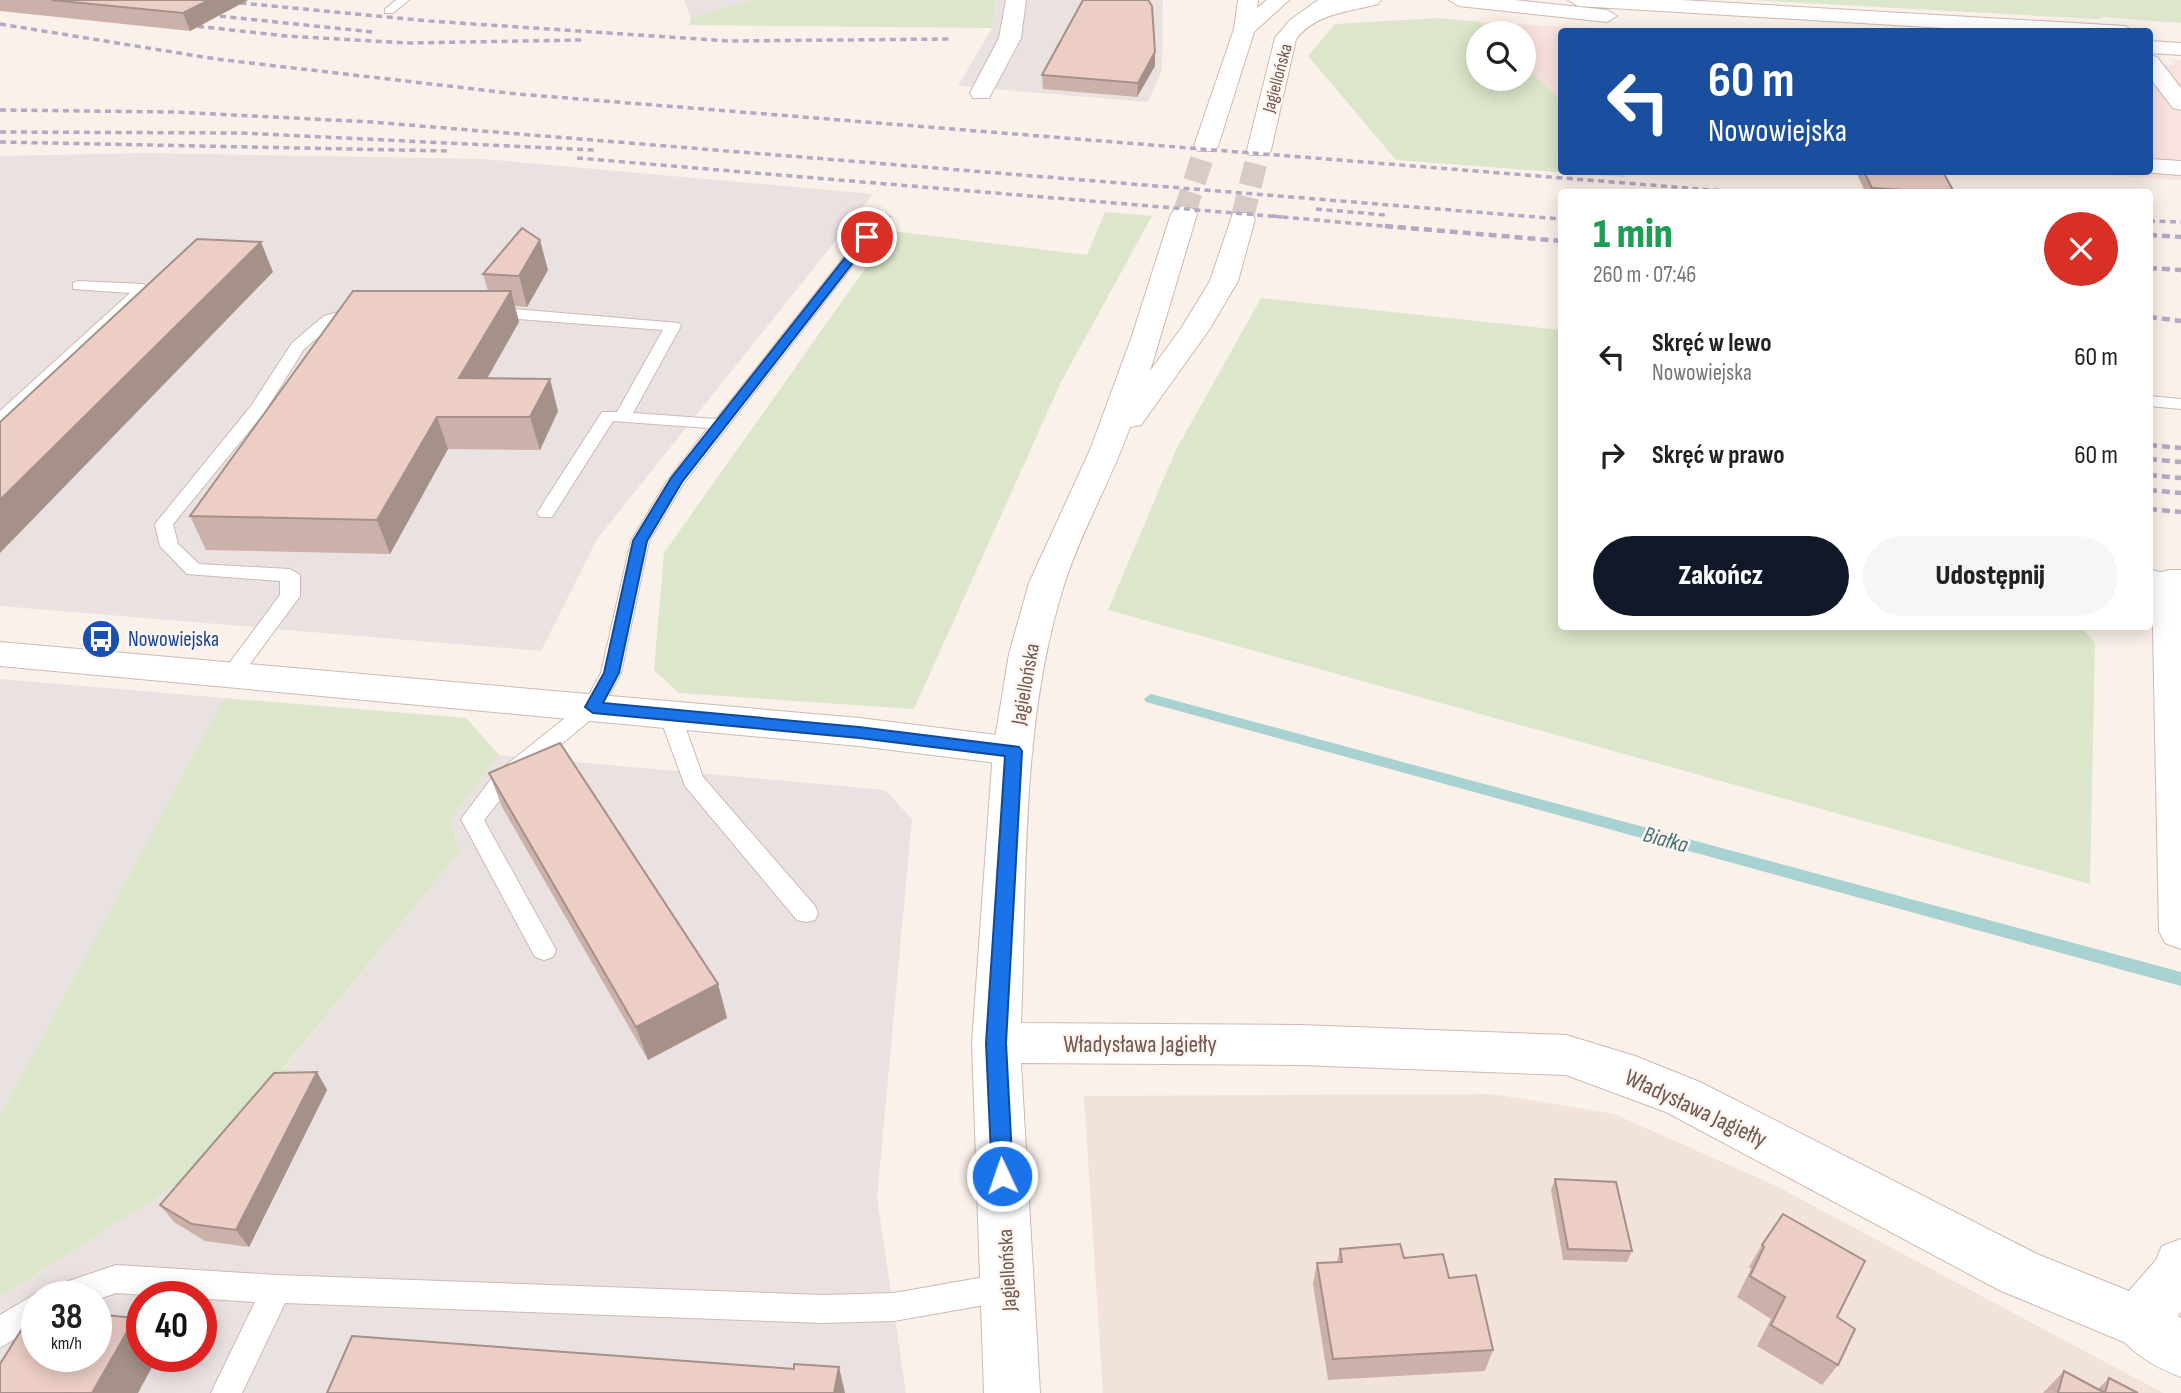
<!DOCTYPE html>
<html lang="pl">
<head>
<meta charset="utf-8">
<style>
	:root { --surface:#fff; --page:#f6f6f6; --text:#222; --muted:#767676; --accent:#111827 }
	body { margin:0; font-family:"Sofia Sans Condensed",sans-serif; background:var(--page); color:var(--text); height:100vh; display:flex; flex-direction:column; font-size:26px; white-space:nowrap }
	* { box-sizing:border-box; margin:0 }
	p { font-size:23px; color:var(--muted) }
	.icon { flex:none; width:38px; height:38px; fill:none; stroke:currentColor; stroke-width:2; stroke-linecap:round; stroke-linejoin:round }
	.map { position:relative; flex:1; overflow:hidden }
	.details { position:absolute; left:1558px; top:189px; width:595px; height:441px; display:flex; flex-direction:column; background:var(--surface); border-radius:7px; box-shadow:0 4px 18px #0003 }
	.details>* { flex:none }
	.banner { position:absolute; left:1558px; top:28px; width:595px; height:147px; border-radius:7px; box-shadow:0 4px 18px #0003; background:#1a4fa0; color:#fff; overflow:hidden }
	.tools { position:absolute; left:1466px; top:21px; display:grid; gap:14px }
	.tools a { display:grid; place-items:center; width:70px; height:70px; border-radius:50%; background:var(--surface); box-shadow:0 4px 18px #0003; font-size:35px }
	.speed { position:absolute; left:21px; top:1281px; display:flex; gap:14px; font-size:35px; font-weight:700; text-align:center }
	.speed>* { display:grid; place-content:center; width:91px; height:91px; border-radius:50%; background:var(--surface); box-shadow:0 4px 18px #0003; line-height:1 }
	.speed small { font-size:18px; font-weight:400 }
	.speed .limit { border:10px solid #d22; background:#fff; color:#111 }
	.pin { position:absolute; display:grid; place-items:center; width:60px; height:60px; color:#fff; margin:-30px; border:4px solid #fff; border-radius:50%; box-shadow:0 2px 7px #0007 }
	.me { position:absolute; width:77px; margin:-38px; rotate:357deg; stroke-linejoin:round; filter:drop-shadow(0 0 5px #0008) }
	.turn { display:flex; align-items:center; gap:24px; height:147px; padding:0 35px; font-size:32px }
	.turn .icon { width:91px; height:91px; stroke-width:2.5 }
	.turn b { display:block; font-size:49px; line-height:60px }
	.round { display:grid; place-items:center; flex:none; width:74px; height:74px; border-radius:37px; background:var(--page) }
	.head { display:flex; align-items:center; justify-content:space-between; height:119px; padding:0 35px }
	h1 { font-size:42px; font-weight:800; line-height:52px; color:#1e9e55 }
	.button { display:flex; gap:14px; margin-top:auto; padding:14px 35px }
	.button a { flex:1; height:80px; border-radius:42px; background:var(--accent); color:#fff; font-size:28px; font-weight:800; line-height:80px; text-align:center }
	.button a+a { background:var(--page); color:var(--text) }
	ul { padding:0; list-style:none }
	li { display:flex; align-items:center; gap:21px; height:98px; padding:0 35px }
	li div { flex:1 }
	li b { display:block; font-size:26px }
	li em { font-style:normal }
	.map>svg:first-child { display:block }
	.residential { fill:#f1e2da }
	.commercial { fill:#f9e3e0 }
	.industrial { fill:#eae2e0; fill-rule:evenodd }
	.green { fill:#dbe6ca }
	.lines { fill:none; stroke-linecap:round; stroke-linejoin:round }
	.stream { fill:#a8d2d1; fill-rule:evenodd }
	.secondary-tunnel { stroke:#d8cac4; stroke-width:23; stroke-dasharray:23 11; stroke-linecap:butt }
	.lane-casing { stroke:#cdbab4; stroke-width:2 }
	.street-casing { stroke:#cdbab4; stroke-width:2 }
	.secondary-casing { stroke:#cfb9b2; stroke-width:2 }
	.lane { fill:#fff; fill-rule:evenodd }
	.street { fill:#fff; fill-rule:evenodd }
	.secondary { fill:#fff; fill-rule:evenodd }
	.rail-far1 { stroke:#b2a9c3; stroke-width:3.5; stroke-dasharray:6 4.5; stroke-linecap:butt }
	.rail { stroke:#b2a9c3; stroke-width:4.5; stroke-dasharray:8 5; stroke-linecap:butt }
	.wall { fill:#cbb1a9 }
	.shaded-wall { fill:#a5908a }
	.building { fill:#eccec5; stroke:#a5908a; stroke-width:2 }
	.route { fill:#1a73e8; stroke:#114b97; stroke-width:2 }
	.labels { text-anchor:middle; stroke-width:5; stroke-linejoin:round; paint-order:stroke }
	.far-street-label { font-size:18px; fill:#725650; stroke:#fdf6f0 }
	.transit-label { font-size:21px; fill:#164399; stroke:#fdf6f0; text-anchor:start }
	.street-label { font-size:21px; fill:#725650; stroke:#fdf6f0 }
	.water-label { font-size:23px; font-style:italic; fill:#467574; stroke:#fdf6f0 }
	.near-street-label { font-size:24px; fill:#725650; stroke:#fdf6f0 }
</style>
</head>
<body>
<div class="map">
<svg width="2181" height="1393" viewBox="0 0 2181 1393">
	<rect width="100%" height="100%" fill="#faf1ea"/>
	<path class="residential" d="M1493,1094L1614,1114L1776,1186L2163,1393H1103L1084,1096Z"/>
	<path class="commercial" d="M1480,22L1641,31L1561,32V101L1524,65V33H1492Z
		M2171,59L2181,60V180L2057,172H2149V63L2174,65Z"/>
	<path class="industrial" d="M684,0H753L691,18Z
		M995,0H1163L1162,70L1148,102L958,86L992,28Z
		M147,153L484,159L873,194L597,539L541,651L0,606V156Z
		M0,679L224,698L0,1116Z
		M499,755L885,790L912,819L877,1198L906,1393H0V1297L208,1165L289,1070H283L460,851L449,822ZM37,1297H96V1356H37ZM142,1297H201V1356H142Z"/>
	<path class="green" d="M753,0H995L992,28L689,25L691,18Z
		M1752,0H2181V23L2103,17L2098,19Z
		M1438,18L1480,22L1492,33H1479V79H1524V65L1561,101V172H1623L1624,177L1396,160L1308,56L1335,24Z
		M1105,212L1152,216L1061,382L914,709L679,693L654,670L664,553L892,231L1087,255Z
		M1261,298L1561,330V626L2081,627L2095,643L2090,884L1108,610L1176,450Z
		M224,698L466,718L499,755L449,822L460,851L283,1069H290L208,1165L0,1297V1116Z"/>
	<g class="lines">
		<path class="stream" d="M1151,694L2181,972V986L1146,702L1144,699Z"/>
		<path class="secondary-tunnel" d="M1184,214L1206,146
			M1242,219L1259,150"/>
		<g class="lane-casing">
			<path id="lane" d="M396,0H409L393,13H385V9Z
				M883,213L890,217L888,220L684,483L649,541L621,673L600,712L511,786L484,820L556,950L553,957L544,960L535,957L461,819L495,774L585,702L601,673L631,541L667,481L708,428L613,421L552,517H540L537,513L602,412H617L663,330L490,317L482,312L490,307L679,323L681,326L633,413L716,419L878,214Z
				M78,281L143,284L151,289L6,424L0,425V411L130,293L73,289V283Z
				M360,306L365,308V314L336,322L304,349L264,413L173,524L178,544L199,564L290,569L300,575V596L239,679H225L222,674L225,669L280,595V581L187,574L160,546L155,524L251,406L292,343L324,316Z
				M2149,396L2181,399V409L2149,406Z
				M2149,569L2177,577L2180,581L2170,587L2149,581Z
				M670,708L678,710L681,715L703,777L815,906L818,913L815,920L806,922L797,920L685,786L659,715L662,710Z
				M116,1265L277,1275L823,1295L894,1293L1007,1273L1017,1277L1022,1287L1017,1297L1007,1301L894,1321L823,1323L285,1303L242,1393H211L255,1302L116,1293L96,1300V1297H37V1325L0,1348V1315L37,1293L46,1296L51,1287Z"/>
		</g>
		<g class="street-casing">
			<path id="street" d="M1006,0H1026L1021,38L989,98H973L970,93L999,38Z
				M2149,55L2157,57L2181,88V110L2173,108L2149,77Z
				M2149,159L2181,161V175L2141,172H2149Z
				M0,642L859,718L1013,737L1027,741L1033,751L1027,761L1013,765L859,746L0,666Z
				M2138,1294L2181,1318V1377C2153,1366 2123,1350 2111,1321L2119,1302Z"/>
		</g>
		<g class="secondary-casing">
			<path id="secondary" d="M1238,0H1258L1257,8L1267,0H1289L1254,32L1218,146L1214,151H1198L1194,146L1234,29Z
				M1318,0H1381L1378,4C1348,12 1316,13 1296,39L1271,150L1268,155H1250L1247,150L1275,38L1290,20Z
				M1449,0H1515L1607,10L1617,16L1607,22L1459,6Z
				M1568,0H1682L2125,26L2135,32H2010L1578,6Z
				M2149,41L2181,43V55L2149,53Z
				M1184,206L1193,209L1197,214L1150,371L1182,327L1210,281L1233,213H1251L1255,219L1238,281L1209,330L1141,425L1130,427C1111,481 1081,531 1064,585C1020,724 1027,878 1021,1023L1300,1025L1566,1035L1635,1056L1700,1082L2037,1254L2129,1291L2156,1260L2162,1246L2181,1239V1312L2157,1340L2138,1348L1999,1290L1666,1112L1566,1075L1300,1065L1021,1063L1040,1393H984L972,1043L993,751L1009,654L1029,583L1090,450L1131,339L1171,214L1175,209Z
				M2170,570H2181V949L2165,943L2159,931L2152,581L2157,573Z"/>
		</g>
		<use href="#lane" class="lane"/>
		<use href="#street" class="street"/>
		<use href="#secondary" class="secondary"/>
		<path class="rail-far1" d="M209,0L429,21L729,41L951,39
			M199,14L373,32
			M0,24L216,59L517,94L1737,192
			M177,24L286,36L408,43L582,40
			M0,110L174,112L372,122L1561,219
			M0,132L240,133L594,150
			M0,142L448,151
			M577,158L1282,217
			M1316,209L1386,215
			M1272,216L1405,228
			M2149,221L2181,222"/>
		<path class="rail" d="M1385,226L1561,241
			M2149,235L2181,237
			M2149,268L2181,270
			M2149,317L2181,321
			M2149,445L2181,448
			M2149,459L2181,462
			M2149,475L2181,478
			M2149,490L2181,493
			M2149,509L2181,512"/>
	</g>
	<path class="wall" d="M0,0H248L190,31L0,11Z
		M1155,66L1137,97L1043,89L1042,75Z
		M1856,172H1943L1954,192H1865Z
		M548,270L527,307L515,306L519,322L487,379L558,411L540,450L448,449L390,554L206,550L190,516L488,291L483,274Z
		M489,773L718,984L727,1018L648,1060L502,807Z
		M317,1072L327,1090L249,1247L205,1241L174,1222L160,1205Z
		M1555,1179L1632,1251L1627,1262L1563,1260L1551,1190Z
		M1762,1245L1837,1317L1838,1365L1822,1385L1757,1346L1771,1319L1737,1297L1751,1269L1749,1267Z
		M1340,1249L1404,1258L1449,1278L1493,1350L1485,1371L1328,1380L1313,1284L1317,1263L1337,1262Z
		M2064,1371L2098,1389L2109,1378L2138,1393H2043Z"/>
	<path class="shaded-wall" d="M209,0H248L190,31L183,13Z
		M1155,52V66L1137,97L1138,83Z
		M540,240L548,270L527,307L519,276Z
		M261,242L273,272L0,553V500Z
		M511,291L519,322L469,410L459,378Z
		M550,379L558,411L540,450L530,417Z
		M437,417L448,449L390,554L377,520Z
		M718,984L727,1018L648,1060L636,1027Z
		M317,1072L327,1090L249,1247L236,1230Z
		M135,1318L142,1326V1356H158L138,1393H92Z
		M839,1367L845,1393H834Z"/>
	<path class="building" d="M51,0H209L183,13Z
		M1083,0H1148L1152,6L1155,52L1138,83L1042,75Z
		M1864,172H1943L1954,192H1935L1872,188Z
		M522,228L540,240L519,276L483,274Z
		M197,239L261,242L0,500V422Z
		M353,291H511L459,378L550,379L530,417H437L377,520L190,516Z
		M560,743L718,984L636,1027L489,773Z
		M317,1072L236,1230L192,1224L160,1205L274,1073Z
		M1555,1179L1616,1182L1632,1251L1568,1249Z
		M1783,1214L1865,1261L1837,1317L1855,1329L1838,1365L1771,1325L1785,1297L1750,1276L1764,1247L1762,1245Z
		M1400,1244L1404,1258L1443,1254L1449,1278L1476,1275L1493,1350L1333,1359L1317,1263L1342,1262L1340,1249Z
		M35,1308H37V1356H96V1314L135,1318L92,1393H0V1364Z
		M352,1336L794,1369V1364L839,1367L834,1393H327Z
		M2064,1371L2105,1393L2109,1378L2138,1393H2058Z"/>
	<path class="route" d="M863,235L873,237L682,482L647,541L619,673L603,703L859,727L1019,747L1022,751L1006,1043L1013,1176L1010,1183L1002,1186L995,1183L992,1176L986,1043L1005,756L859,738L593,713L585,707L604,673L633,541L671,478Z"/>
	<defs>
		<g id="bus-disc" transform="scale(2.0125)"><circle r="9.5" fill="#1a4fb4" stroke="#fdf6f0"/><path d="M-5-6H5V4H4V6H2V4H-2V6H-4V4H-5ZM-3.5-4V0h7V-4ZM-3.5 1.2v1.5H-2V1.2ZM2 1.2v1.5H3.5V1.2Z" fill="#fff"/></g>
	</defs>
	<g fill-rule="evenodd">
		<use href="#bus-disc" x="101" y="639"/>
	</g>
	<g class="labels">
		<g class="far-street-label">
			<text transform="translate(1277 78) rotate(-75)" y="6">Jagiellońska</text>
		</g>
		<g class="transit-label">
			<text x="128" y="646">Nowowiejska</text>
		</g>
		<g class="street-label">
			<text transform="translate(1025 684) rotate(-80)" y="7">Jagiellońska</text>
			<text transform="translate(1007 1270) rotate(-93)" y="7">Jagiellońska</text>
		</g>
		<g class="water-label">
			<text transform="translate(1666 839) rotate(15)" y="8">Białka</text>
		</g>
		<g class="near-street-label">
			<text x="1140" y="1052">Władysława Jagiełły</text>
			<text transform="translate(1696 1108) rotate(25)" y="8">Władysława Jagiełły</text>
		</g>
	</g>
</svg>
<div class="tools">
<a><svg class="icon" aria-label="search" viewBox="0 0 24 24"><circle cx="10" cy="10" r="6"/><path d="M15 15l6 6"/></svg></a>
</div>
<div class="speed"><div>38<small>km/h</small></div><div class="limit">40</div></div>
<div class="pin" style="left:867px;top:237px;background:#d93025"><svg class="icon" aria-label="arrive" viewBox="0 0 24 24"><path d="M6 21V4h12l-3 4 3 4H6"/></svg></div>
<svg class="me" style="left:1002px;top:1176px" viewBox="-20 -20 40 40"><circle r="17" fill="#1a73e8" stroke="#fff" stroke-width="3"/><path d="M0-11L8 9 0 5-8 9z" fill="#fff"/></svg>
<div class="banner">
<div class="turn"><svg class="icon" aria-label="left" viewBox="0 0 24 24"><path d="M17 20v-9H6M10 6l-5 5 5 5"/></svg><div><b>60 m</b>Nowowiejska</div></div>
</div>
<section class="details">
<div class="head"><div><h1>1 min</h1><p>260 m · 07:46</p></div><a class="round" style="background:#d93025;color:#fff"><svg class="icon" aria-label="close" viewBox="0 0 24 24"><path d="M6 6l12 12M18 6L6 18"/></svg></a></div>
<ul>
<li><svg class="icon" aria-label="left" viewBox="0 0 24 24"><path d="M17 20v-9H6M10 6l-5 5 5 5"/></svg><div><b>Skręć w lewo</b><p>Nowowiejska</p></div><em>60 m</em></li>
<li><svg class="icon" aria-label="right" viewBox="0 0 24 24"><path d="M7 20v-9h11M14 6l5 5-5 5"/></svg><div><b>Skręć w prawo</b></div><em>60 m</em></li>
</ul>
<div class="button"><a>Zakończ</a><a>Udostępnij</a></div>
</section>
</div>
</body>
</html>
